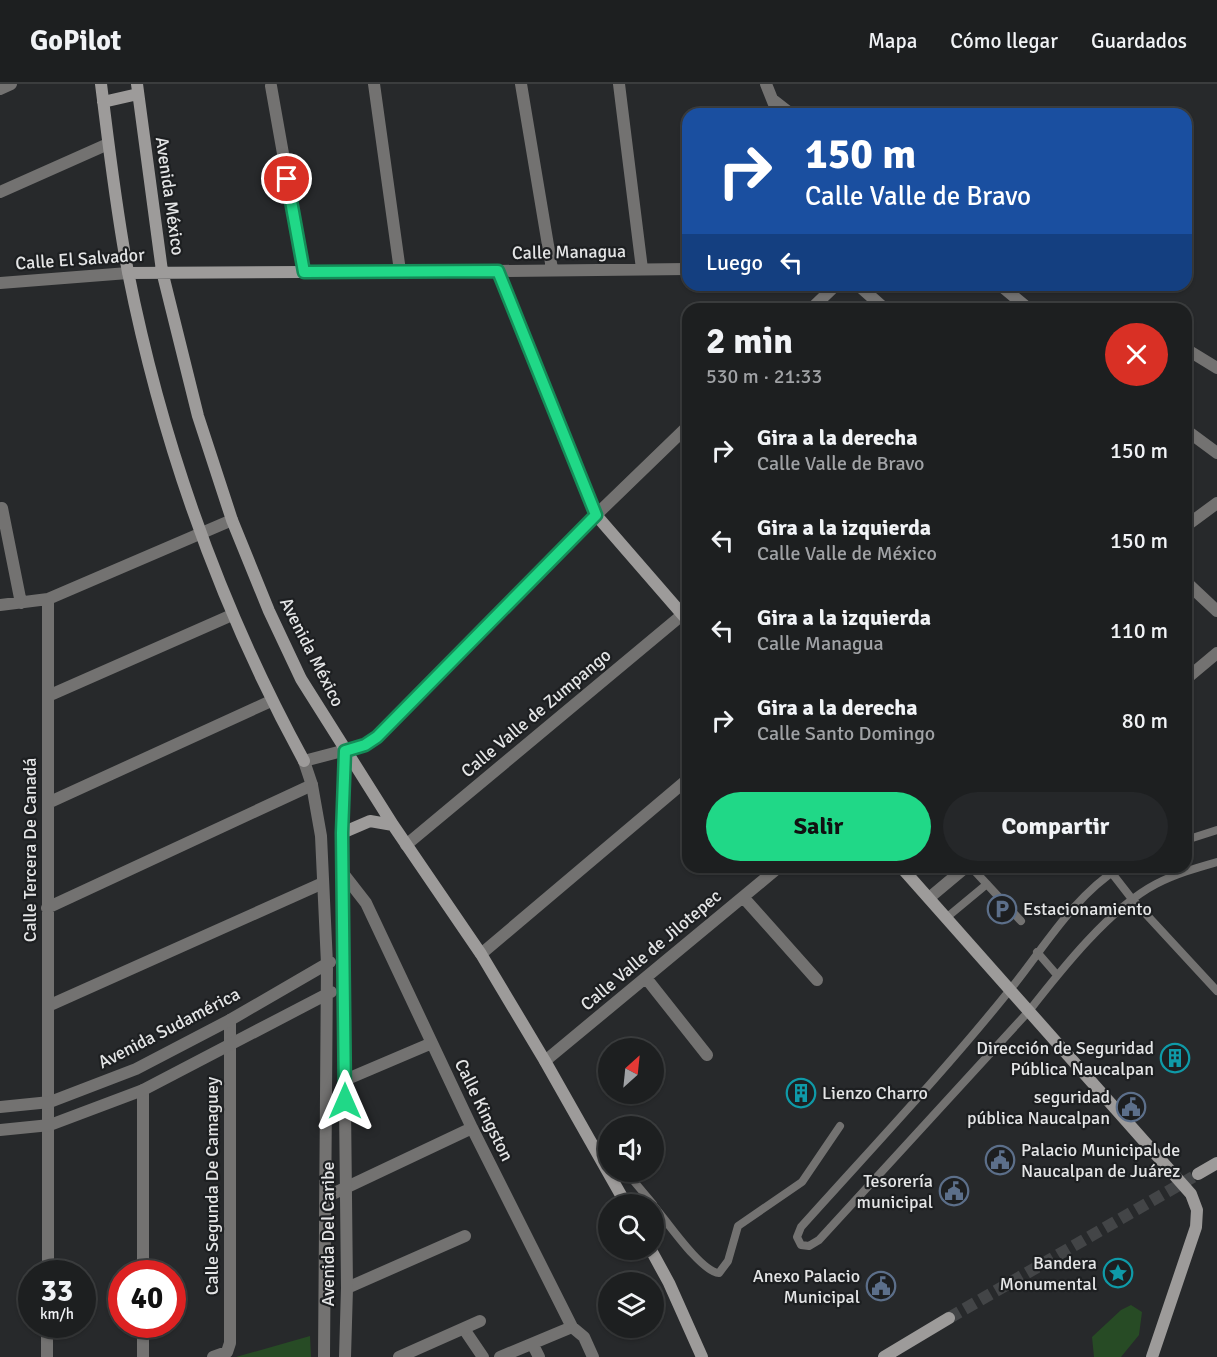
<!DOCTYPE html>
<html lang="es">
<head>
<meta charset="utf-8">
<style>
	:root { --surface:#1d1f20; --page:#252729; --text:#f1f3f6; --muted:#a0a2a5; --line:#3b3d3e; --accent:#20d887 }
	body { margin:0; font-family:Signika,sans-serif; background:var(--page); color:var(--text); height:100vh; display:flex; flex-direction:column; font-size:22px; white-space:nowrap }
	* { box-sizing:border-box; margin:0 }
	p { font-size:20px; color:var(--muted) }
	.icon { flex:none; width:33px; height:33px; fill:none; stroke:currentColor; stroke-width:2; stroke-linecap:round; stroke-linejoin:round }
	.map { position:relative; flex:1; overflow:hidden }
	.drawer { position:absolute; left:682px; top:219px; width:510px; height:570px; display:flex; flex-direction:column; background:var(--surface); border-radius:18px; box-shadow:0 2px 4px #0004,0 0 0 2px var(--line) }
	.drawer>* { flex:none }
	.guide { position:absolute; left:682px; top:24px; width:510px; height:183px; border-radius:18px; box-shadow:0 2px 4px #0004,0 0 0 2px var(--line); background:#1a4fa0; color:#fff; overflow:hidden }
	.needle { width:39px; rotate:27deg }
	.buttons { position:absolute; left:598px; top:954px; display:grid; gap:12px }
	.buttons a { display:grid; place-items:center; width:66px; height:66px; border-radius:50%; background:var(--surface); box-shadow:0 2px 4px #0004,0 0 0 2px var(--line); font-size:30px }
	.speed { position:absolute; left:18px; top:1176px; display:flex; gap:12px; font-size:30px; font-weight:700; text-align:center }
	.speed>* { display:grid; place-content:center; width:78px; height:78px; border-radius:50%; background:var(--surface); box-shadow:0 2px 4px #0004,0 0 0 2px var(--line); line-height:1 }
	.speed small { font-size:15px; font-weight:400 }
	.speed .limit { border:9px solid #d22; background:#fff; color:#111 }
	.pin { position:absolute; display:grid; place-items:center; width:51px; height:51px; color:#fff; margin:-26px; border:3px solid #fff; border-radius:50%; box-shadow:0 2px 6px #0007 }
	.me { position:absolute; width:66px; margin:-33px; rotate:0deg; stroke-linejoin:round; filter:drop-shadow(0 0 4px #0008) }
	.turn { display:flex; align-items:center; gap:21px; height:126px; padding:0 24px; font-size:27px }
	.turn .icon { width:78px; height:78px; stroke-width:2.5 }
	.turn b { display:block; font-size:42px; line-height:51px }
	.then { display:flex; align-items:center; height:57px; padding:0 24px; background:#0003; gap:12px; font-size:22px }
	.round { display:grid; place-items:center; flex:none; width:63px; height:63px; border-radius:32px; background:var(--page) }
	.summary { display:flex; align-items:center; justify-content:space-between; height:102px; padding:0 24px }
	h1 { font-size:36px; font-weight:700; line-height:45px }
	.action { display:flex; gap:12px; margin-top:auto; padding:12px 24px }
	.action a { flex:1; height:69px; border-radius:36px; background:var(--accent); color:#111; font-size:24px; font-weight:700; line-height:69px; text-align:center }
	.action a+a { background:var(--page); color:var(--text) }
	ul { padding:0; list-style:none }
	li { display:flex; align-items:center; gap:18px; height:90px; padding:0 24px }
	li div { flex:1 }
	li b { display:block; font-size:22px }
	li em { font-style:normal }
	header { display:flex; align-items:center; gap:36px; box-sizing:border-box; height:84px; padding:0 30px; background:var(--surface); border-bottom:2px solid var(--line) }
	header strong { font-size:28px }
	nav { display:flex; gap:33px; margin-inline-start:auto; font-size:21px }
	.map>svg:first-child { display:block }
	.green { fill:#274b25 }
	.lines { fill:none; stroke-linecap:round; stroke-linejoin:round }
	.secondary-tunnel { stroke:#434547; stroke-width:12; stroke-dasharray:12 6; stroke-linecap:butt }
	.service { stroke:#737271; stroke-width:8 }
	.pedestrian { stroke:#737271; stroke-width:12 }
	.minor { stroke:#737271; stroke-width:12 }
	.tertiary { stroke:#737271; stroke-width:12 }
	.secondary { stroke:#9d9b9a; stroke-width:12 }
	.route-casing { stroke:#158c58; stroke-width:15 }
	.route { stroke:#20d887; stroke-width:10 }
	.labels { text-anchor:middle; stroke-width:4.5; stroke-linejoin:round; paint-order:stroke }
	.street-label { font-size:18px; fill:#e4e5e6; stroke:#1d1f21 }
	.poi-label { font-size:18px; fill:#e4e5e6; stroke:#1d1f21; text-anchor:end }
</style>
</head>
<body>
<header>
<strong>GoPilot</strong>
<nav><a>Mapa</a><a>Cómo llegar</a><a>Guardados</a></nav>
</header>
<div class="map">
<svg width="1217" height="1273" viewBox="0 0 1217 1273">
	<rect width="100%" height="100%" fill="#27292b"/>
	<path class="green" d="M1131,1221L1142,1228L1139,1251L1121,1273H1094L1092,1253L1121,1226Z
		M310,1252L311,1273H236Z"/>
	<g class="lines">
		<path class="secondary-tunnel" d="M949,1234L1198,1090"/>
		<path class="service" d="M1186,756L1217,746
			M971,783L1021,837
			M1120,783C1072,814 1044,864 1009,907C943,989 871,1065 801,1143L797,1153L801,1161L809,1162L819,1156L1029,927C1061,886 1110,824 1156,800C1175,790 1196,784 1217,778
			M1111,788L1132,815L1217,907
			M946,834L987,800
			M1037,868L1057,891
			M619,1088L632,1095L653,1120
			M654,1122C666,1136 701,1188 719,1189L728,1177L738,1142L802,1098L840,1042"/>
		<path class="pedestrian" d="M464,1245L483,1273"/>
		<path class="minor" d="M374,0L400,187
			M521,0L552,185
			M619,0L642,185
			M766,0L778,30
			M271,2L304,188
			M0,5L11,0
			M773,16L791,30
			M0,108L108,60
			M498,187L688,185
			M0,199L128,189
			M858,201L885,225
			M1000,201L1029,225
			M811,225L836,201
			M1186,265L1217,284
			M1186,346L1217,369
			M2,424L21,519
			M1186,442L1217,419
			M1186,498L1217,527
			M0,521L48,515L232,436
			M1186,595L1217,569
			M48,612L232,531
			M304,677L365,661L377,653L596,431L688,342
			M50,718L271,617
			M406,761L688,526
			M345,792L366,819L472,1044L572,1243L584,1253L593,1273
			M743,813L817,896
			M929,814L966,783
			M47,824L312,701
			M481,870L688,695
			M646,894L707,971
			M48,922L323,799
			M545,977L779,783
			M345,996L432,959
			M143,1006V1190
			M326,1113L472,1044
			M48,1190V515
			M347,1204L465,1152
			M143,1240V1273
			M533,1261L539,1273
			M47,1273V1240
			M213,1273L227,1268L230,1259V936
			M399,1273L480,1237
			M500,1273L572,1243"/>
		<path class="tertiary" d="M345,667L342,749L347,1204L345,1273
			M304,677L312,701L321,752L327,880L324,1273
			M0,1023L50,1018L136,985L230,936L330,878
			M0,1046L50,1041L143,1006L331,908"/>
		<path class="secondary" d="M101,0C109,63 116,126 128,188C162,359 221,525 304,677
			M137,0L162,187L198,332L232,436L269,527L301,595L393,741L481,870L545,977L626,1120
			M103,18L138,10
			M128,189L498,187L596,431L688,537
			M342,749L370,737L393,741
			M901,783L1191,1110L1197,1126L1196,1143L1152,1273
			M1198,1090L1217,1079
			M651,1166L669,1199L702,1273
			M884,1273L949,1234"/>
	</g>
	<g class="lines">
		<g class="route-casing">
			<path id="route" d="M287,95L304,188L498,187L596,431L377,653L365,661L345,667L342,749L345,1017"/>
		</g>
		<use href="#route" class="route"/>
	</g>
	<defs>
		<g id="parking-ring" transform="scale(1.5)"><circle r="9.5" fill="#1d1f21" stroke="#5c6f8a" stroke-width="1.5"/><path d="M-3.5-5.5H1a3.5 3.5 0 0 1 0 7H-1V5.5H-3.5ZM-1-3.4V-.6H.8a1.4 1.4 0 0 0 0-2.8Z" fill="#5c6f8a"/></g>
		<g id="building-ring" transform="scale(1.5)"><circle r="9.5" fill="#1d1f21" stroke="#0f9aa8" stroke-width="1.5"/><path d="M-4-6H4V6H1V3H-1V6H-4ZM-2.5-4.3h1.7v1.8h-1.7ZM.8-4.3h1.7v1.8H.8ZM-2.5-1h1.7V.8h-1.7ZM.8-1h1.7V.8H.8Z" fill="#0f9aa8"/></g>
		<g id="civic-ring" transform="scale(1.5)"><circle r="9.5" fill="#1d1f21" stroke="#5c6f8a" stroke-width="1.5"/><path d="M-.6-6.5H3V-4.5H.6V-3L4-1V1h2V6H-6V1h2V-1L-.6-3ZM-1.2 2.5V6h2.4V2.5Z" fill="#5c6f8a"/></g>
		<g id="sight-ring" transform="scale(1.5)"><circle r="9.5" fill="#1d1f21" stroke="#0f9aa8" stroke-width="1.5"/><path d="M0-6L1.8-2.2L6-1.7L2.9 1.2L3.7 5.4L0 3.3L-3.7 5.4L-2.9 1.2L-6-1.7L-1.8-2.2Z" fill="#0f9aa8"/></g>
	</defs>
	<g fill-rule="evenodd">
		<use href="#parking-ring" x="1002" y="825"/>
		<use href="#building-ring" x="1175" y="974"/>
		<use href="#building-ring" x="801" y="1009"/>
		<use href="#civic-ring" x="1131" y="1023"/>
		<use href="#civic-ring" x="1000" y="1076"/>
		<use href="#civic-ring" x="954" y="1107"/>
		<use href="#sight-ring" x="1118" y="1189"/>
		<use href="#civic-ring" x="881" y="1202"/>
	</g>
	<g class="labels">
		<g class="street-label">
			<text transform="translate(170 112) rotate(82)" y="6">Avenida México</text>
			<text transform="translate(569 168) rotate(-1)" y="6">Calle Managua</text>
			<text transform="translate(80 175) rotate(-4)" y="6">Calle El Salvador</text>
			<text transform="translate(312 568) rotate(63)" y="6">Avenida México</text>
			<text transform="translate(536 629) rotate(-40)" y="6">Calle Valle de Zumpango</text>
			<text transform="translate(30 766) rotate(-90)" y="6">Calle Tercera De Canadá</text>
			<text transform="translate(651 866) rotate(-40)" y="6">Calle Valle de Jilotepec</text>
			<text transform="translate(169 944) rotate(-27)" y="6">Avenida Sudamérica</text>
			<text transform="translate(484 1026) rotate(64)" y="6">Calle Kingston</text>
			<text transform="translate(212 1102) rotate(-90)" y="6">Calle Segunda De Camaguey</text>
			<text transform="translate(328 1150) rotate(-90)" y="6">Avenida Del Caribe</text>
		</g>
		<g class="poi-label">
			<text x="1023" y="831" text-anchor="start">Estacionamiento</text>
			<text x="1154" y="970">Dirección de Seguridad<tspan x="1154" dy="21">Pública Naucalpan</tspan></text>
			<text x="822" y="1015" text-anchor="start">Lienzo Charro</text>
			<text x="1110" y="1019">seguridad<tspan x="1110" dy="21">pública Naucalpan</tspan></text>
			<text x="1021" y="1072" text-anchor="start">Palacio Municipal de<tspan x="1021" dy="21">Naucalpan de Juárez</tspan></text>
			<text x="933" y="1103">Tesorería<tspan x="933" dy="21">municipal</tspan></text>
			<text x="1097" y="1185">Bandera<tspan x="1097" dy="21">Monumental</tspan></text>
			<text x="860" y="1198">Anexo Palacio<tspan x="860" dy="21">Municipal</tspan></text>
		</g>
	</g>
</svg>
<div class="buttons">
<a><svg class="needle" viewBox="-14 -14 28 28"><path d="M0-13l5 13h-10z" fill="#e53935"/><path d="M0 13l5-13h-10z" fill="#a0a2a5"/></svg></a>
<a><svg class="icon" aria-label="sound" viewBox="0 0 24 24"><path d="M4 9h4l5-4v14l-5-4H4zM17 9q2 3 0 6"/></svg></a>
<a><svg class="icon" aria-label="search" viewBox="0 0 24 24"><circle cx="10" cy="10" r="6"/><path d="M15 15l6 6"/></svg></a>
<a><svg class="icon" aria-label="layers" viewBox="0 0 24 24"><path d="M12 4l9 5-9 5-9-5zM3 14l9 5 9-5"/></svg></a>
</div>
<div class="speed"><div>33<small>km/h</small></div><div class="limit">40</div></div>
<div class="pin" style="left:287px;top:95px;background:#d93025"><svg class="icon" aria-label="arrive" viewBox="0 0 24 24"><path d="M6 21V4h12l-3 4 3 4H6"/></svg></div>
<svg class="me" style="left:345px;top:1017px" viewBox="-20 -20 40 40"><path d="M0-17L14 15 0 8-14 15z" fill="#20d887" stroke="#fff" stroke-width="4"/></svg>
<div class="guide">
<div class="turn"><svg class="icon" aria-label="right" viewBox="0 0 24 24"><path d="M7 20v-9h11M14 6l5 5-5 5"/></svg><div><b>150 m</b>Calle Valle de Bravo</div></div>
<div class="then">Luego<svg class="icon" aria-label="left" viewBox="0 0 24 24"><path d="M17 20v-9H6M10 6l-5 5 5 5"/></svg></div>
</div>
<section class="drawer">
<div class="summary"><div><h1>2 min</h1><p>530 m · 21:33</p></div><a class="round" style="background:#d93025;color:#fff"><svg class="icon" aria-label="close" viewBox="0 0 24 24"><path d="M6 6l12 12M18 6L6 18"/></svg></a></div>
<ul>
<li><svg class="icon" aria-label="right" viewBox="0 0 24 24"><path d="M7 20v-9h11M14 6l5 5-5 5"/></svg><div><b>Gira a la derecha</b><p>Calle Valle de Bravo</p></div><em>150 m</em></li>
<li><svg class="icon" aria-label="left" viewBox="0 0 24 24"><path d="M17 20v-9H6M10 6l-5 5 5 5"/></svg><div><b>Gira a la izquierda</b><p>Calle Valle de México</p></div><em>150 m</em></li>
<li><svg class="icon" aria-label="left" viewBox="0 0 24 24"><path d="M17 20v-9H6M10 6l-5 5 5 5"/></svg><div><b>Gira a la izquierda</b><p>Calle Managua</p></div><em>110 m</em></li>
<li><svg class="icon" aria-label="right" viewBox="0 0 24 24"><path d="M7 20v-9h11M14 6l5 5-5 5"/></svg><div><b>Gira a la derecha</b><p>Calle Santo Domingo</p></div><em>80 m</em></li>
</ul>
<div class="action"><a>Salir</a><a>Compartir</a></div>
</section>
</div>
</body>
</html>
